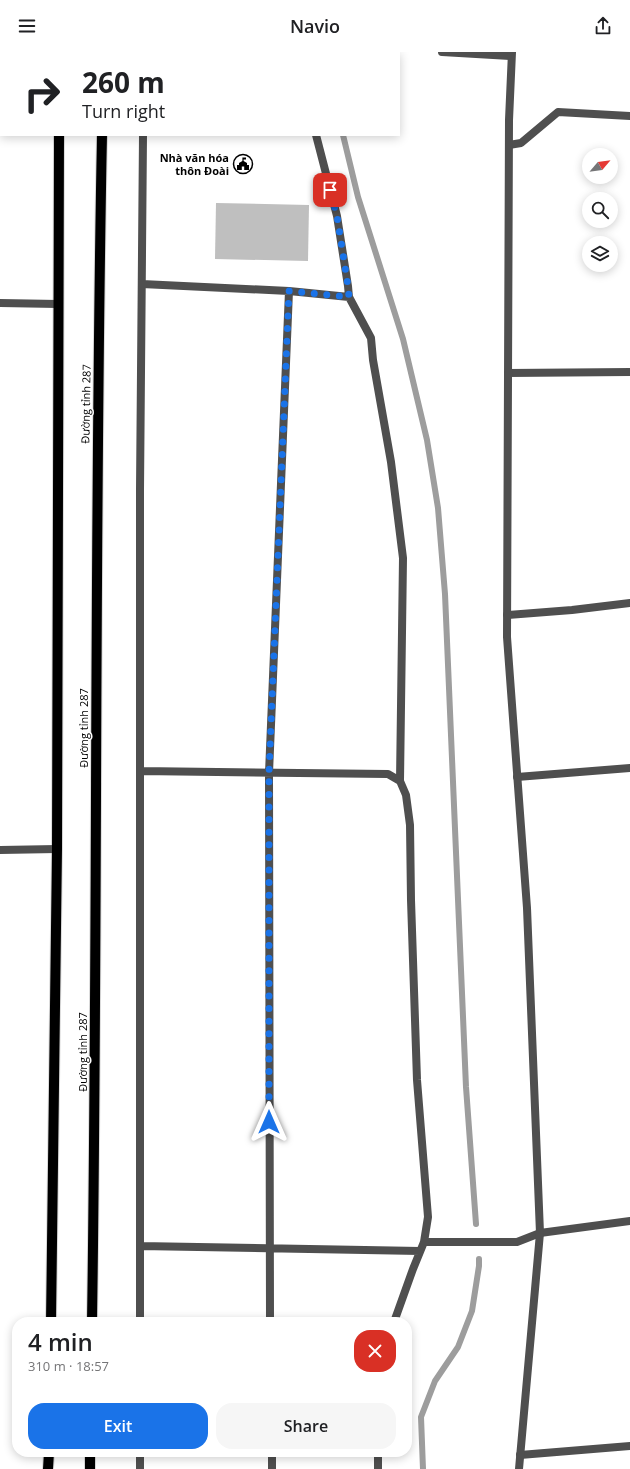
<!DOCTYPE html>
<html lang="en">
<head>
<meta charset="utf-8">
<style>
	:root { --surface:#fff; --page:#f6f6f6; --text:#202124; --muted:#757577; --accent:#1a73e8 }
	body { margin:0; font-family:"Open Sans",sans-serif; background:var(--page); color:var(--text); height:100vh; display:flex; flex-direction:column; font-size:15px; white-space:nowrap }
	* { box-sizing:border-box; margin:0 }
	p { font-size:13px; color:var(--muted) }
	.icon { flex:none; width:22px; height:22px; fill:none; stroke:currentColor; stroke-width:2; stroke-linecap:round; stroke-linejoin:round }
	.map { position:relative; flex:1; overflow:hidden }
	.sheet { position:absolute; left:12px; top:1265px; width:400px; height:140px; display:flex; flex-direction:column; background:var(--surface); border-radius:16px; box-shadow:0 2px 10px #0003 }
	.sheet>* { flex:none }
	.banner { position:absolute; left:0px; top:0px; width:400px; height:84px; box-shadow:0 2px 10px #0003; background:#fff; color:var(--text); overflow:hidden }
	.needle { width:26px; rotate:61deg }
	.buttons { position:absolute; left:582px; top:96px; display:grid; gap:8px }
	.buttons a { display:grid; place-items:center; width:36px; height:36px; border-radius:50%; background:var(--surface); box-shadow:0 2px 10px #0003; font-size:20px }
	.pin { position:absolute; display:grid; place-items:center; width:34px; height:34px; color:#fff; margin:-17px; border-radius:8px; box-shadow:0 2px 6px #0006 }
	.me { position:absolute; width:44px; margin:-22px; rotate:0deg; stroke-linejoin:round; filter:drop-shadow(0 0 3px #0008) }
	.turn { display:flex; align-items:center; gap:14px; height:84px; padding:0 16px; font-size:18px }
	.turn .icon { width:52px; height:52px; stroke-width:2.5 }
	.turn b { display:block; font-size:28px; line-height:34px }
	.round { display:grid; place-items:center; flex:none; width:42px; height:42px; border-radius:16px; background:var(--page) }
	.overview { display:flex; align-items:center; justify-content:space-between; height:68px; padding:0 16px }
	h1 { font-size:24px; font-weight:600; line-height:30px }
	.cta { display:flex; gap:8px; margin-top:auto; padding:8px 16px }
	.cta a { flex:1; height:46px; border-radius:16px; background:var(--accent); color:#fff; font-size:16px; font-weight:600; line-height:46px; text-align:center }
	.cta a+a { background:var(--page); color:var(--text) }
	header { display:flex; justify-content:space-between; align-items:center; height:52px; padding:0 16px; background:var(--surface); font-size:18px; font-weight:600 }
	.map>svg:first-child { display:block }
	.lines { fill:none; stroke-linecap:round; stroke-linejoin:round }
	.stream { stroke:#9d9d9d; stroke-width:6 }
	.building { fill:#bfbfbf }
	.primary-casing { stroke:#dbdbdb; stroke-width:12 }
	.service { stroke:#4f4f4f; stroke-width:8 }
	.minor { stroke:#4f4f4f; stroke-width:8 }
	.tertiary { stroke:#4f4f4f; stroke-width:8 }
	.primary { stroke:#000; stroke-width:10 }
	.route { stroke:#1a73e8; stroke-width:7; stroke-dasharray:0 12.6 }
	.labels { text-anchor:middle; stroke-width:3; stroke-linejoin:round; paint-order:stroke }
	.poi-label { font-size:11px; font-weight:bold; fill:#000; stroke:#fff; text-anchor:end }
	.street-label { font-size:11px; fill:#000; stroke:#fff }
</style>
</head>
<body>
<header><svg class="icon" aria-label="menu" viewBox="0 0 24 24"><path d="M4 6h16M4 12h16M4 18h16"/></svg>Navio<svg class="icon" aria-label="share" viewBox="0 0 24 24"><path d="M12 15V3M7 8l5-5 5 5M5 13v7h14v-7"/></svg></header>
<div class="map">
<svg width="630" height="1417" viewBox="0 0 630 1417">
	<rect width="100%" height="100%" fill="#fff"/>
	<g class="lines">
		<path class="stream" d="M343,83L358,145L403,287L427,388L438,456L445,542L466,1035L476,1172
			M423,1417L421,1365L435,1329L458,1295L472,1259L479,1214V1207"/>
	</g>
	<path class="building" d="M216,151L309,153L308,209L215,207Z"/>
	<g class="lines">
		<g class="primary-casing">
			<path id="primary" d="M60,1V0
				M104,1V0
				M51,1270L57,797L59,83
				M92,1270C98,874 94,479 102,83
				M48,1417L49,1400
				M90,1417V1400"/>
		</g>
		<path class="service" d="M0,798L57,797"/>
		<path class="minor" d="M304,0V1
			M442,0L511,4
			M144,1V0
			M316,83L337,164L348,234L349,245
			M509,93L521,91L558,60L630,64
			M142,232L289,239L349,245L371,286L373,308L391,410L403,506L400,729
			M0,251L58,252
			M508,321L630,320
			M507,563L572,558L630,551
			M140,719L388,722L400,729L406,743L410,773L411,848L417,1028L428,1165L424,1190L413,1217L394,1270
			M517,725L630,716
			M424,1190H517L540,1181L630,1169
			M140,1194L420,1199
			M140,1270V438L143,83
			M270,1270L269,721L289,239
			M140,1400V1417
			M272,1400V1417
			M378,1400V1417
			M520,1403L630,1394"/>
		<path class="tertiary" d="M512,0L509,68L507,585L527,856L540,1181L519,1417"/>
		<use href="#primary" class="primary"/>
	</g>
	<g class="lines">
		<path class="route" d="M269,1070V721L289,239L349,245L348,234L337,164L330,138"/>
	</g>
	<defs>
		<g id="civic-ring" transform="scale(1)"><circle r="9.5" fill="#fff" stroke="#000" stroke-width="1.5"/><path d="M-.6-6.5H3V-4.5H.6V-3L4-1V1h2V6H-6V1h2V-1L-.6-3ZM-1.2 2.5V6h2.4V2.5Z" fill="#000"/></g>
	</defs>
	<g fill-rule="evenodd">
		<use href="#civic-ring" x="243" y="112"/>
	</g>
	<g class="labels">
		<g class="poi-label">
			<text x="229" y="110">Nhà văn hóa<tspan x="229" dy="13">thôn Đoài</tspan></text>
		</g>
		<g class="street-label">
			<text transform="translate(86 352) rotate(-89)" y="4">Đường tỉnh 287</text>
			<text transform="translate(84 676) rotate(-90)" y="4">Đường tỉnh 287</text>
			<text transform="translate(83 1000) rotate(-90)" y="4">Đường tỉnh 287</text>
		</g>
	</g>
</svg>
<div class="buttons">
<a><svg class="needle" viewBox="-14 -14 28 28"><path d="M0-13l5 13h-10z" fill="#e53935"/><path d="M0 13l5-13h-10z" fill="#757577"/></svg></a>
<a><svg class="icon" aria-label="search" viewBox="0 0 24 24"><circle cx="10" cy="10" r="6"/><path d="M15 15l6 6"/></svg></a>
<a><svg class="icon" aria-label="layers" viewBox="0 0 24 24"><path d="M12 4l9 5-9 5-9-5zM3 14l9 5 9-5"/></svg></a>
</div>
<div class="pin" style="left:330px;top:138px;background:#d93025"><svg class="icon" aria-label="arrive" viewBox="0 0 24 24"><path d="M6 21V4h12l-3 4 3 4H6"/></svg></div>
<svg class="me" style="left:269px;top:1070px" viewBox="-20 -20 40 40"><path d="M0-17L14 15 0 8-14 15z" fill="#1a73e8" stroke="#fff" stroke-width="4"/></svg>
<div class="banner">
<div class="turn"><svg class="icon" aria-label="right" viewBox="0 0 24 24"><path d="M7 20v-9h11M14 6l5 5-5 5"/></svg><div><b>260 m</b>Turn right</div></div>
</div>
<section class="sheet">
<div class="overview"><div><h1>4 min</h1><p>310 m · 18:57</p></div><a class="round" style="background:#d93025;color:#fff"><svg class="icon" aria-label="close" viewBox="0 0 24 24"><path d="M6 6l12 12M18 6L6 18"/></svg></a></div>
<div class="cta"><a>Exit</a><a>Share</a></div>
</section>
</div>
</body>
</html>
